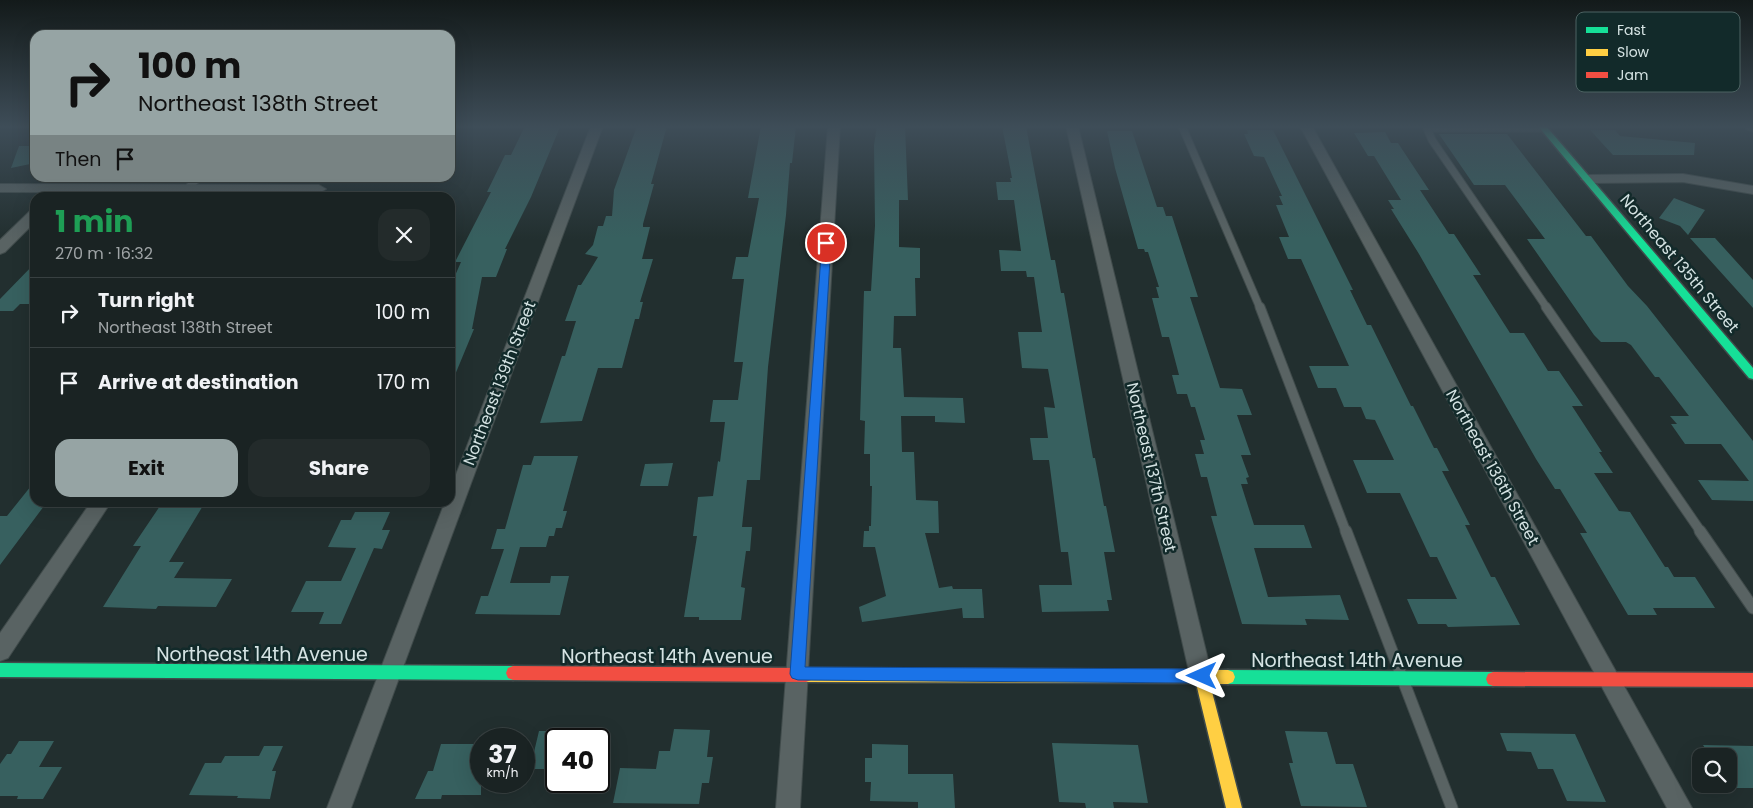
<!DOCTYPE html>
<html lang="en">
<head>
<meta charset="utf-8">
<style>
	:root { --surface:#1a2323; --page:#232b2b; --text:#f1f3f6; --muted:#9fa4a6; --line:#384041; --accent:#96a4a4 }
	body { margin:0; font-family:Poppins,sans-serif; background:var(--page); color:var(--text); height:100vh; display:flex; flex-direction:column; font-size:19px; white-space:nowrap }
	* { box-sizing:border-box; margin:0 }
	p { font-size:16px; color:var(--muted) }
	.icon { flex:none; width:28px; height:28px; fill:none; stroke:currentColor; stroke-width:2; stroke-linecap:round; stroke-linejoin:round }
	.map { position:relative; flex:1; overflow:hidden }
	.side { position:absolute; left:30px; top:192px; width:425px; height:315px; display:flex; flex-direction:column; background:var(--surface); border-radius:15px; box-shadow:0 5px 20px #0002,0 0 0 1px var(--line) }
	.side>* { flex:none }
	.guide { position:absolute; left:30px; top:30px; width:425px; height:152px; border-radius:15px; box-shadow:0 5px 20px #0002,0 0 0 1px var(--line); background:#96a4a4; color:#111; overflow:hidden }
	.controls { position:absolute; left:1692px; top:748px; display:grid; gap:10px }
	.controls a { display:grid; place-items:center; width:45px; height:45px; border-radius:10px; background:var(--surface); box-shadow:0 5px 20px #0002,0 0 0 1px var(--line); font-size:25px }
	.speed { position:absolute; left:470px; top:728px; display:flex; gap:10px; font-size:25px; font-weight:700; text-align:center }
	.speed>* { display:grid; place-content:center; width:65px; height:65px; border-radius:50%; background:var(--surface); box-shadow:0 5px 20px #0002,0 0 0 1px var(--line); line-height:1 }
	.speed small { font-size:12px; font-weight:400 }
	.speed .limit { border:2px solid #111; border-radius:8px; background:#fff; color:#111 }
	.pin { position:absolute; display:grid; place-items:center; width:42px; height:42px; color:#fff; margin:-21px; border:2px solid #fff; border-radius:50%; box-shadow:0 1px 5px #0007 }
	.me { position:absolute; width:55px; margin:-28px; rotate:270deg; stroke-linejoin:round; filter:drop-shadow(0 0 4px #0008) }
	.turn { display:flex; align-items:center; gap:18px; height:105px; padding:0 25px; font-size:22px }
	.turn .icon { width:65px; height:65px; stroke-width:2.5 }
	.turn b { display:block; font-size:35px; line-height:42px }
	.then { display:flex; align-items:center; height:48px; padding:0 25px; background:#0003; gap:10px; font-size:19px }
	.round { display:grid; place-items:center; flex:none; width:52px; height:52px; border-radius:15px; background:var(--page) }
	.head { display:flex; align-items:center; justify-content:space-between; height:85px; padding:0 25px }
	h1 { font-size:30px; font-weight:700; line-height:38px; color:#1e9e55 }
	.primary-button { display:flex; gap:10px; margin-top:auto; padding:10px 25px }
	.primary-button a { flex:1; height:58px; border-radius:15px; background:var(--accent); color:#111; font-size:20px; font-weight:700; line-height:58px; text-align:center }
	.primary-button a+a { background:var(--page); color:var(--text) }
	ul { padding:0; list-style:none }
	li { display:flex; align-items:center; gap:15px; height:70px; padding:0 25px; border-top:1px solid var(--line) }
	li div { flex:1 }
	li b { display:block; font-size:19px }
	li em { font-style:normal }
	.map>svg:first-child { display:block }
	.building { fill:#37605f }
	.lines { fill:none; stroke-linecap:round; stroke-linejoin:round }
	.lane-far2-casing { stroke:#404b4b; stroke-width:9 }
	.lane-far1-casing { stroke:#404b4b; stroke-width:11 }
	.lane-casing { stroke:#404b4b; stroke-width:13 }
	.street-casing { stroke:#404b4b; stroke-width:2 }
	.fast-casing { stroke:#404b4b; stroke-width:3 }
	.slow-casing { stroke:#404b4b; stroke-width:3 }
	.jam-casing { stroke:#404b4b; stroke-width:3 }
	.lane-far2 { stroke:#596363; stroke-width:7 }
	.lane-far1 { stroke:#596363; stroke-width:9 }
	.lane { stroke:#596363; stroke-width:11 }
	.street { fill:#596363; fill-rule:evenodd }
	.fast { fill:#16e098; fill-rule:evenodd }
	.slow { fill:#ffcf43; fill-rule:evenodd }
	.jam { fill:#f24e42; fill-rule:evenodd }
	.route { fill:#1a73e8; stroke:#114b97 }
	.labels { text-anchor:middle; stroke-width:5; stroke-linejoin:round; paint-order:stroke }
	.street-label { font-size:16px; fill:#d5e3e3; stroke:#122a2a }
	.near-street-label { font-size:19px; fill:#d5e3e3; stroke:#122a2a }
	.key { fill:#122a2a; stroke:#4c6262; stroke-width:1 }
	.key-label { font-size:14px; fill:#d5e3e3 }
</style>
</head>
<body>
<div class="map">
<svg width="1753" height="808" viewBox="0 0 1753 808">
	<rect width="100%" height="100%" fill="#222f2f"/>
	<path class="building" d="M525,126L560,127L531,197L505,249H507L496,277H482L472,329H474L450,387V287L461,262H455L491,192H487L505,155H511Z
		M637,126H667L651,184H654L643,224V227H650L642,259H653L640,302H643L639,319H635L622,368H598L582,421L540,423L562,356H565L576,321H565L578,285H581L598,257L585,254L593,245L598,226H603L606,216H612L614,190Z
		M761,126H796L792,163H790L786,215L768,367L760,480H747L742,527H752L750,551H746L741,587L745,588L741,620H699V617H684L697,536H693L698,497L713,496L718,461L720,462L725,422H710L713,400H738L743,362H734L744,279H732L736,257H748L759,198H748Z
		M877,126H905L908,200H899V247L920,248V278H915L916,316H894L893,348H901L904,397L963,398L965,423L935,422V416H901L902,452H914L916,500L938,501L939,533H925L939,588L952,586L953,589H982L984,618H963L962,608L862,622L859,607L886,596L875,547H863L864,531H869V526H871L872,486H870V454H864L865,421L860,420L864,291H871L875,226L874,145Z
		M1002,126H1026L1051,260H1055L1061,293H1064L1093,458H1095L1104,506H1106L1115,552H1104L1112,600H1107L1109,611L1042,612L1039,585H1072L1068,552H1061L1049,460H1033L1030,438H1048L1044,407L1055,408L1048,369L1022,368L1018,332H1042L1034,277H1027L1026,271H1001L999,250L1021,251L1014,200H998L996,182H1011L1010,178H1012Z
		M1247,130H1273L1353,290H1350L1367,325H1371L1411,406H1413L1434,448H1437L1449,471H1442L1470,525H1465L1491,577H1495L1520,625L1448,627L1446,624H1418L1407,599H1457L1437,557H1430L1400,493H1367L1353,460H1394L1375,420L1366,419L1361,407H1344L1336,388H1318L1309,366H1349L1301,259H1288L1279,237H1289L1276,205H1283L1279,196H1282L1264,157L1254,156L1244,134H1248Z
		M1590,130H1615L1620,136L1695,143L1694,155H1613Z
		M1107,131H1132L1157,207H1163L1166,216H1172L1198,297H1190L1220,388L1242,389L1252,415H1237L1251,455H1241L1249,477L1246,478L1248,484H1241L1254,525H1304L1312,548H1254L1268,597L1340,595L1349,620L1305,619L1307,625L1242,624L1211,516H1217L1207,477H1201L1195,454H1204L1200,440H1205L1195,407H1191L1187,394H1177L1172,375H1179L1169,337H1162L1152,298H1159L1156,287H1159L1148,252H1145L1144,249H1138L1115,168Z
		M1385,132L1391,143H1398L1429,190H1420L1449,234H1454L1481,275H1473L1510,333H1524L1548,371H1559L1583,406H1572L1602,452H1599L1613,473H1594L1619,511L1630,512L1665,567H1668L1674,577H1695L1715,608H1653L1657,615H1628L1580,533H1587L1560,489H1555L1536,459L1419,254L1391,209H1394L1388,200H1401L1374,156H1368L1354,133Z
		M1439,134H1507L1586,236H1591L1628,286L1647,306L1753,441V501L1712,500L1698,480L1749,481L1721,444H1685L1671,424H1677L1670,416H1689L1663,382L1659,377H1655L1631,345L1626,342H1601L1594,335L1527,239H1545L1505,185H1474Z
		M19,146H35V163L11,168Z
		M1674,198L1705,210L1688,235L1680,226L1659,218Z
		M1690,238H1715L1753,280V308Z
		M35,263V304H20L13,311H0V299Z
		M534,456H578L563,511H567L562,528H556L554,536H549L546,547H520L510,583H550L551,576H569L560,615L475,614L481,596H488L504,549H491L497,529H505L523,465H531Z
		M673,463L668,486H640L645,464Z
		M35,481V502H47L0,565V516H7Z
		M162,503L204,504L169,562H184L174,578L232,579L216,607L158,606L156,609L103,607L141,546H133Z
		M355,512H390L382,530H390L382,549L374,548L341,624H319L324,612H291L306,581H341L356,548L328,547L341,520H351Z
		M674,729L710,730L707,757H713L709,783H702L699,804L613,803L620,768L656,769L659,751H670Z
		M539,731H556L554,769H530Z
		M1285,731L1327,732L1336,764H1353L1367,807L1301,806L1289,763H1293Z
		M1500,733L1575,734L1606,802L1567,801L1553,769H1538L1531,752L1507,751Z
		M19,741H54L39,767H62L43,799H17L18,796H0V764L7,754H11Z
		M1052,743L1138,745L1148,803L1113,802L1114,808H1086L1085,803L1059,802Z
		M441,744H481V795H442L441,799H415L428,771H433Z
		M872,744L908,745V774H953L955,808H918V802L870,801L871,782H865V758H872Z
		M1703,745L1753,746V788H1728L1726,784H1729V756H1710Z
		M264,746H283L272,771H276L270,799L237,798L238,796L189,795L205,763H221L225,756H259Z"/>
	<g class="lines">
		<g class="lane-far2-casing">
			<path id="lane-far2" d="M1182,126L1260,308
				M1426,126L1432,140L1547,308
				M1748,126L1753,128
				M1427,128H1544
				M188,188L198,178"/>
		</g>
		<g class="lane-far1-casing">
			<path id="lane-far1" d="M1260,307L1346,532
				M1546,307L1701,532"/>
		</g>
		<g class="lane-casing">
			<path id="lane" d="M1346,531L1452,808
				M1700,531L1753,608"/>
		</g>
		<g class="street-casing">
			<path id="street" d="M591,126H603L351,808H327L445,502H450V490Z
				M828,126H840L800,808H776Z
				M1066,126H1078L1212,676L1209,683L1201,686L1193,683L1190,676Z
				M1300,126H1312L1692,808H1667Z
				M1683,174L1753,186V194L1683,182L1588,183L1581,179L1588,175Z
				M0,184L319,185L326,189L319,193L0,192Z
				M35,210V222L5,252L0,254V240L30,211Z
				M91,502H111L8,658L0,661V633Z"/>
		</g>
		<g class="fast-casing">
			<path id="fast" d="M1538,126H1546L1753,368V379L1749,378Z
				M0,663L513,666L518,668L520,673L518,678L513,680L0,677Z
				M1228,670L1493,672L1498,674L1500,679L1498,684L1493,686L1228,684L1223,682L1221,677L1223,672Z"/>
		</g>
		<g class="slow-casing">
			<path id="slow" d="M806,668L1228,670L1233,672L1235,677L1233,682L1228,684H1210L1242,808H1226L1196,683L806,682L801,680L799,675L801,670Z"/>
		</g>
		<g class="jam-casing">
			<path id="jam" d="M513,666L806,668L811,670L813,675L811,680L806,682L513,680L508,678L506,673L508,668Z
				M1493,672L1753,673V687L1493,686L1488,684L1486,679L1488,674Z"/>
		</g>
		<use href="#lane-far2" class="lane-far2"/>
		<use href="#lane-far1" class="lane-far1"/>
		<use href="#lane" class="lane"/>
		<use href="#street" class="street"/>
		<use href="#fast" class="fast"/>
		<use href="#slow" class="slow"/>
		<use href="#jam" class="jam"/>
	</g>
	<linearGradient id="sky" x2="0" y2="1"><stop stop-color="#131a1a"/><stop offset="0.53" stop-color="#3e4d58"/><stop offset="1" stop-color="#3e4d58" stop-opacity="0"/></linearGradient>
	<rect width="1753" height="239" fill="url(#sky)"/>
	<path class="route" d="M826,240L831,243L805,667L1202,669L1207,671L1209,676L1207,681L1202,683L798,680L792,678L790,674L822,243Z"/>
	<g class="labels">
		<g class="street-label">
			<text transform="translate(1680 263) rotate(50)" y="6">Northeast 135th Street</text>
			<text transform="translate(499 383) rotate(-69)" y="6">Northeast 139th Street</text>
			<text transform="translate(1152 467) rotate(77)" y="6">Northeast 137th Street</text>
			<text transform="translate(1493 467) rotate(61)" y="6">Northeast 136th Street</text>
		</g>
		<g class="near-street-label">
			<text x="262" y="661">Northeast 14th Avenue</text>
			<text x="667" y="663">Northeast 14th Avenue</text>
			<text x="1357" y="667">Northeast 14th Avenue</text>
		</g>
	</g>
	<rect x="1576" y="12" width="164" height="80" rx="8" class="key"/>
	<rect x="1586" y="27" width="22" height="6" fill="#16e098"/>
	<rect x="1586" y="49" width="22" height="7" fill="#ffcf43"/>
	<rect x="1586" y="72" width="22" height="6" fill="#f24e42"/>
	<g class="key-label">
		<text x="1617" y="35">Fast</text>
		<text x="1617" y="57">Slow</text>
		<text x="1617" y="80">Jam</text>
	</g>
</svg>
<div class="controls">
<a><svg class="icon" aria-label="search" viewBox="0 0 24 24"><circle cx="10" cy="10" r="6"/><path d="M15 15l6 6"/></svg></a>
</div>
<div class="speed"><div>37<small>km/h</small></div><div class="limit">40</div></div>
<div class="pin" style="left:826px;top:243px;background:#d93025"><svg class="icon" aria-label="arrive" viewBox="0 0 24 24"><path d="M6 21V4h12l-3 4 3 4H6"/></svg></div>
<svg class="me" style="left:1202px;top:676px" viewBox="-20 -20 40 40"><path d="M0-17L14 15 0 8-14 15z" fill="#1a73e8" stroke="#fff" stroke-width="4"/></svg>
<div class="guide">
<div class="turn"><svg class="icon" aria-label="right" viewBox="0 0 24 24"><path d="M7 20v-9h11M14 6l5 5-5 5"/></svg><div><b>100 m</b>Northeast 138th Street</div></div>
<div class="then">Then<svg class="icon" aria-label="arrive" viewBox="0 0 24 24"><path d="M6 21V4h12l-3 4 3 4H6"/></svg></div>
</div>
<section class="side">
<div class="head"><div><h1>1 min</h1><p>270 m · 16:32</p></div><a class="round"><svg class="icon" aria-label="close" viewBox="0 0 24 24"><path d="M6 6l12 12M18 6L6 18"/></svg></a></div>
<ul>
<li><svg class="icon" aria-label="right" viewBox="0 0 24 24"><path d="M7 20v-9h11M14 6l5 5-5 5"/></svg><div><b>Turn right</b><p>Northeast 138th Street</p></div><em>100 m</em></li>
<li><svg class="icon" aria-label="arrive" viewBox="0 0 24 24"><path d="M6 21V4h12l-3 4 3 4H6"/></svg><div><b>Arrive at destination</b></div><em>170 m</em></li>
</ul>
<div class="primary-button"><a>Exit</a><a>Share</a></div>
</section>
</div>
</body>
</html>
